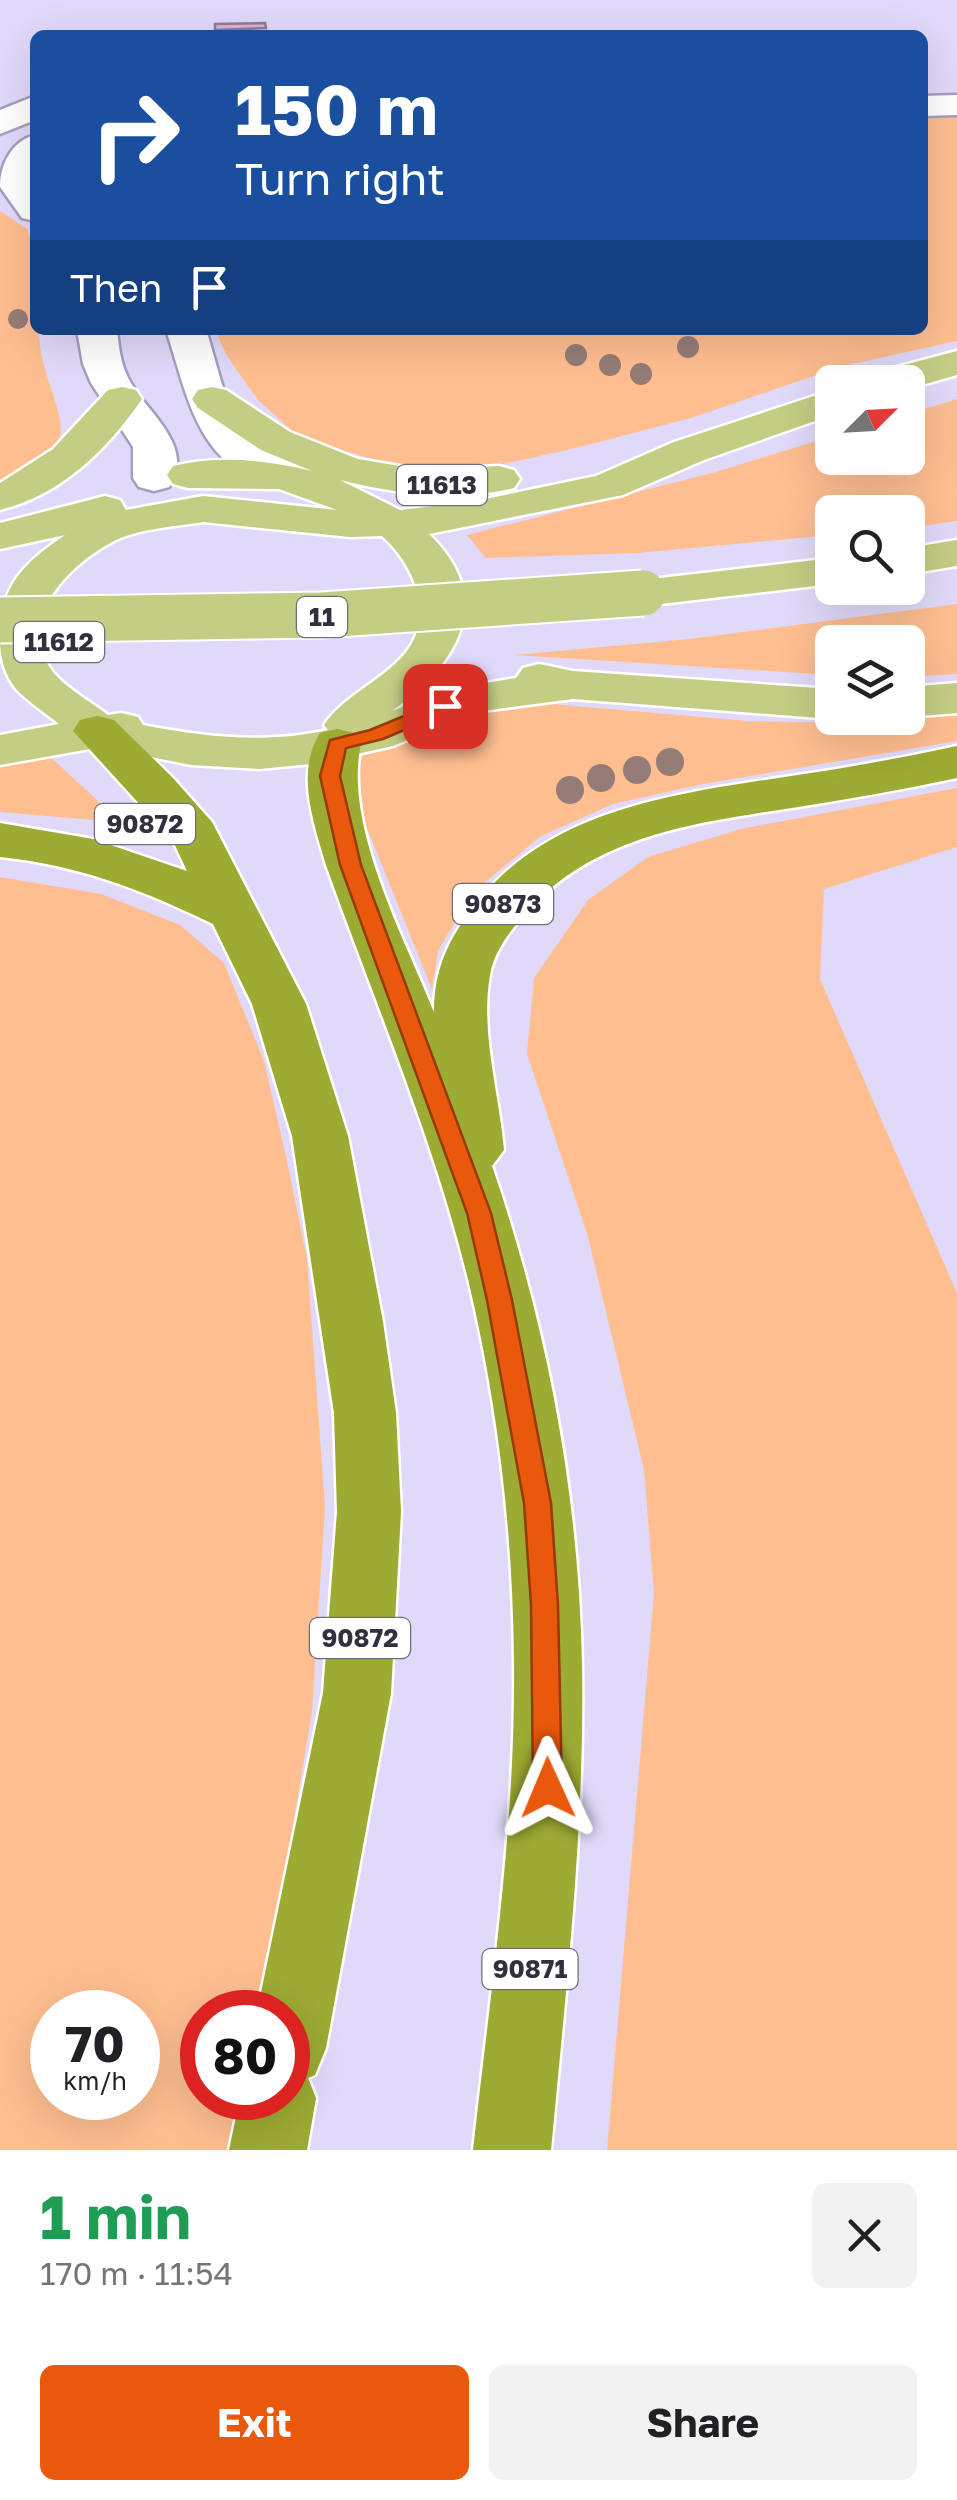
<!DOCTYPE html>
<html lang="en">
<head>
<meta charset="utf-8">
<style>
	:root { --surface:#fff; --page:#f2f2f2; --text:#202124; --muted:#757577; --accent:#ea580c }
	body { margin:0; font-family:"Golos Text",sans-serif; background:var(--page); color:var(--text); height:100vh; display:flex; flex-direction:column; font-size:38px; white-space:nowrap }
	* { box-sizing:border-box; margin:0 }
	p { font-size:32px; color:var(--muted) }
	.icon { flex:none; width:55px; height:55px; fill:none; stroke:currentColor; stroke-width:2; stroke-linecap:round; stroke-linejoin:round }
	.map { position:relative; height:2150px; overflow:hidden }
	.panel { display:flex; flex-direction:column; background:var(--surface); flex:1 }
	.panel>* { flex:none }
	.top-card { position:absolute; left:30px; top:30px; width:898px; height:305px; border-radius:15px; box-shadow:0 10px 40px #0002; background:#1a4fa0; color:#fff; overflow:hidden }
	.needle { width:65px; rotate:66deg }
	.fabs { position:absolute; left:815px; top:365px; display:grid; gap:20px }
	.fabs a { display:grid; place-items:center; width:110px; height:110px; border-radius:15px; background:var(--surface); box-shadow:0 10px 40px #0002; font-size:50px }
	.speed { position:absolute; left:30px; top:1990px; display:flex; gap:20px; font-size:50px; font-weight:700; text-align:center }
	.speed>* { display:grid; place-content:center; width:130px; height:130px; border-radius:50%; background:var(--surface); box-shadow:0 10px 40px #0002; line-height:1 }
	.speed small { font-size:25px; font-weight:400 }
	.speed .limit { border:15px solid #d22; background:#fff; color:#111 }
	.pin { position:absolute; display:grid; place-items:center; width:85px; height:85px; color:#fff; margin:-42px; border-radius:20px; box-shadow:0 5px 15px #0006 }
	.me { position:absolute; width:110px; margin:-55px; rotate:359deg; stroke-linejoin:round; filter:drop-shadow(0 0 8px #0008) }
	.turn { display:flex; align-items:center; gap:35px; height:210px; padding:0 40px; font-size:45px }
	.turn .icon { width:130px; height:130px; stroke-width:2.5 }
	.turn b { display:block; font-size:70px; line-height:85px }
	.then { display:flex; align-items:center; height:95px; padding:0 40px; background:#0003; gap:20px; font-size:38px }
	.round { display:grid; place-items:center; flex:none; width:105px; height:105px; border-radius:15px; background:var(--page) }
	.summary { display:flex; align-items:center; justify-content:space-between; height:170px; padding:0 40px }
	h1 { font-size:60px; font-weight:700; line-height:75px; color:#1e9e55 }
	.button { display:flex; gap:20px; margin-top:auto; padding:20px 40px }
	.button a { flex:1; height:115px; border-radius:15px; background:var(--accent); color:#fff; font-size:40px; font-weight:700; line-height:115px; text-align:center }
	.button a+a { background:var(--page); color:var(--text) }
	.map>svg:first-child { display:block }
	.green { fill:#febe90; fill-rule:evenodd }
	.building { fill:#d1b8db; stroke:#917a9b; stroke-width:2.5 }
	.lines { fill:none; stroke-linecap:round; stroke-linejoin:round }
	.minor-casing { stroke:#a69dc3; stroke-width:5 }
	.major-casing { stroke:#fff; stroke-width:5 }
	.highway-casing { stroke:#fff; stroke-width:5 }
	.minor { fill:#fff; fill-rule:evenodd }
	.major { fill:#c4cd84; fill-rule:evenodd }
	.highway { fill:#9cab32; fill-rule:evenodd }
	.major-bridge-casing { stroke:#fff; stroke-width:49; stroke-linecap:butt }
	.major-bridge { stroke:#c4cd84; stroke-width:45 }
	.tree { fill:#967c77 }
	.route { fill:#ea580c; stroke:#983908; stroke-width:2.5 }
	.labels { text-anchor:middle; stroke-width:10; stroke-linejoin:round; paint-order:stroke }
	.shield { fill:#fff; stroke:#706d78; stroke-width:2.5 }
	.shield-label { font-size:25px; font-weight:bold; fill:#332f3e }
</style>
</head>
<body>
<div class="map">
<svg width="957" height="2150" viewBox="0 0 957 2150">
	<rect width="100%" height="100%" fill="#e1d9f9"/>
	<path class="green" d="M957,116V341L843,366L691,418L576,448L490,467L417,472L300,438L258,400L227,356L215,330H922L923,118Z
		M0,211L27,229L35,250V330H39C38,399 109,449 0,482Z
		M957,399V521L908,528V512H832V535L638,553L486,558L467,535L716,472L832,436V458H908V414Z
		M957,604V674L908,677V642H832V675L514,655L689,639Z
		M540,703L747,721L850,723L957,715V741L703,784L613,804L541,836L472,893L438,951L432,989L356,801L353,781L363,754L475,709Z
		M45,752L97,800L122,830L94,820L0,812V763Z
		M957,788V847L824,889L820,979L957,1293V2150H607L654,1593L644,1470L587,1233L527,1054L534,978L588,900L648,857L741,829Z
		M0,877L101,894L180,925L224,963L264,1061L286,1156L307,1259L325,1506L312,1711L262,2012H202V2098H247L238,2150H0ZM52,2012H138V2098H52Z"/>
	<path class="building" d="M265,23L266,28L215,30V24Z"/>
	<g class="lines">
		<g class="minor-casing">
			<path id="minor" d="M957,95V115L922,116V96Z
				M35,96V120L0,134V110Z
				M35,135V221L22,218L0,187C0,164 12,141 35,135Z
				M77,330H117C119,349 121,367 131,383C149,414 196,448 169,487L154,491L139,487L133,478V447L91,383L83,364Z
				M166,330H206C215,356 227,414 244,434C260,452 287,457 300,476L294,485C276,489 265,486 249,477C193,448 185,386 166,330Z"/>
		</g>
		<g class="major-casing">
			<path id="major" d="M957,351V375L908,389V382H868L874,373Z
				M122,387L136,390L142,399C107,450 61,495 0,510V483L53,449L108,390Z
				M212,387L226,390L290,432L358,459L423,470L499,466L514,470L520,479L514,488C456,502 397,494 340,480L400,510L476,501L596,476L674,442L832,390V415L704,460L623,495L429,534C498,601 456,665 392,711L449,689L516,678L523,668L539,664L573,671L832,689V718H837L832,719L573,699L475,712L393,746L312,764L259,769L191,765L101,747L0,765V735L59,724C45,713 29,702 17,690C5,676 0,657 0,640C0,585 22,565 65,535L0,549V523L105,496L120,500L126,510L203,496L337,510L279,489L188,488L173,484L167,475L173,466C219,455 266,460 312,471L261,450L198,408L192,399L198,390ZM203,522L350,537L382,536C416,566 438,621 400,659C376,684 344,696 324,725L328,730C266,744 204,737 143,725L138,717L121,713L108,715C91,702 66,688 53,672C13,620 69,565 112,542C139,528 174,527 203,522Z
				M957,540V566L908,574V548Z
				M832,558V584L643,606L627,602L621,593L627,584L643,580Z
				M957,683V713L908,717V687Z"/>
		</g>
		<g class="highway-casing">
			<path id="highway" d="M97,716L114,720L172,777L212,822L306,1004L348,1136L383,1322L396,1413L401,1512L391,1693L326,2048L315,2075L308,2078L316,2098L307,2150H229L240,2098H288V2012H257L323,1693L337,1512L334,1413L292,1136L252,1004L213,924C143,890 78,865 0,857V823L93,839L187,871L173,841L73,731L80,720Z
				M337,729L354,733L361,744C343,825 404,937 434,1012C434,973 446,944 469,913C543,809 674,794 791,776C846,768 902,758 957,746V778C902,790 847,799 792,808C693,823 591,836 523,916C508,934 494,952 490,975C480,1032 499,1093 504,1150L492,1166C547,1326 579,1496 582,1665C585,1827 566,1989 551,2150H473C491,1988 516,1824 514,1661C513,1533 498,1404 468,1279C433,1137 375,1002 326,865C314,824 295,772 320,733Z"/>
		</g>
		<use href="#minor" class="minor"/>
		<use href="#major" class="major"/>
		<use href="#highway" class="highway"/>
		<g class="major-bridge-casing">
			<path id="major-bridge" d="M0,620L322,615L643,593"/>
		</g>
		<use href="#major-bridge" class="major-bridge"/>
	</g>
	<g class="tree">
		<circle cx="18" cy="319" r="10"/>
		<circle cx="688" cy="347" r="11"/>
		<circle cx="576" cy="355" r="11"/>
		<circle cx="610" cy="365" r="11"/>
		<circle cx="641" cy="374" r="11"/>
		<circle cx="670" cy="762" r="14"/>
		<circle cx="637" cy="770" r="14"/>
		<circle cx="601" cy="778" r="14"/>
		<circle cx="570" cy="790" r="14"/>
	</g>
	<path class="route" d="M445,699L452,701V710L383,739L346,748L340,776L361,865L491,1213L512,1300L551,1503L558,1605L562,1788L558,1797L548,1801L537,1797L533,1788L531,1605L524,1503L487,1300L467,1213L340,865L320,776L330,740L370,730Z"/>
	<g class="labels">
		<g class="shield">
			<rect x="397" y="465" width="90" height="40" rx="8"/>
			<rect x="297" y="597" width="50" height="40" rx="8"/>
			<rect x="14" y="622" width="90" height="40" rx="8"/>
			<rect x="95" y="804" width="100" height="40" rx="8"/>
			<rect x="453" y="884" width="100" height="40" rx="8"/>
			<rect x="310" y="1618" width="100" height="40" rx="8"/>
			<rect x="482.5" y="1949" width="95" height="40" rx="8"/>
		</g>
		<g class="shield-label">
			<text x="442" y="494">11613</text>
			<text x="322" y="626">11</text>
			<text x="59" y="651">11612</text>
			<text x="145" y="833">90872</text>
			<text x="503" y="913">90873</text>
			<text x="360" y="1647">90872</text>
			<text x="530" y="1978">90871</text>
		</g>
	</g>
</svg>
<div class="fabs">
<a><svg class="needle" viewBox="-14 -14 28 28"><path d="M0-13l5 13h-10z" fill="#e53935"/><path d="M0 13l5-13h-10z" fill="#757577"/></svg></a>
<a><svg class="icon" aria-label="search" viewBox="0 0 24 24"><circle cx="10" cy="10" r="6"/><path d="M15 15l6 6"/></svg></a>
<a><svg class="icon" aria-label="layers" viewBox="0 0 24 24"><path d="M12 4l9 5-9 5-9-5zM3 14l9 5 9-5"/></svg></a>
</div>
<div class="speed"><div>70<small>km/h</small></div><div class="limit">80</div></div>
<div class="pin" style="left:445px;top:706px;background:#d93025"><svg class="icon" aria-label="arrive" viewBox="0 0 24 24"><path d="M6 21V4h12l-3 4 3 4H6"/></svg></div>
<svg class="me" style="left:548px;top:1788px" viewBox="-20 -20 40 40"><path d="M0-17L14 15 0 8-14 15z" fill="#ea580c" stroke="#fff" stroke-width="4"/></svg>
<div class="top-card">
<div class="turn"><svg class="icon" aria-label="right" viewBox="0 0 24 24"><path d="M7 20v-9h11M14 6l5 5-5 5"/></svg><div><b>150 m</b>Turn right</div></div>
<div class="then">Then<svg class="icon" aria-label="arrive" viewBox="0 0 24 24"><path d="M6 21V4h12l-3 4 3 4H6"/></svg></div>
</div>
</div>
<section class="panel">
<div class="summary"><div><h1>1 min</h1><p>170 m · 11:54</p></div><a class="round"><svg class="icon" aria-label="close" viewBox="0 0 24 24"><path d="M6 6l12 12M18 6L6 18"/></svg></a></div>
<div class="button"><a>Exit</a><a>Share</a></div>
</section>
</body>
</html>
